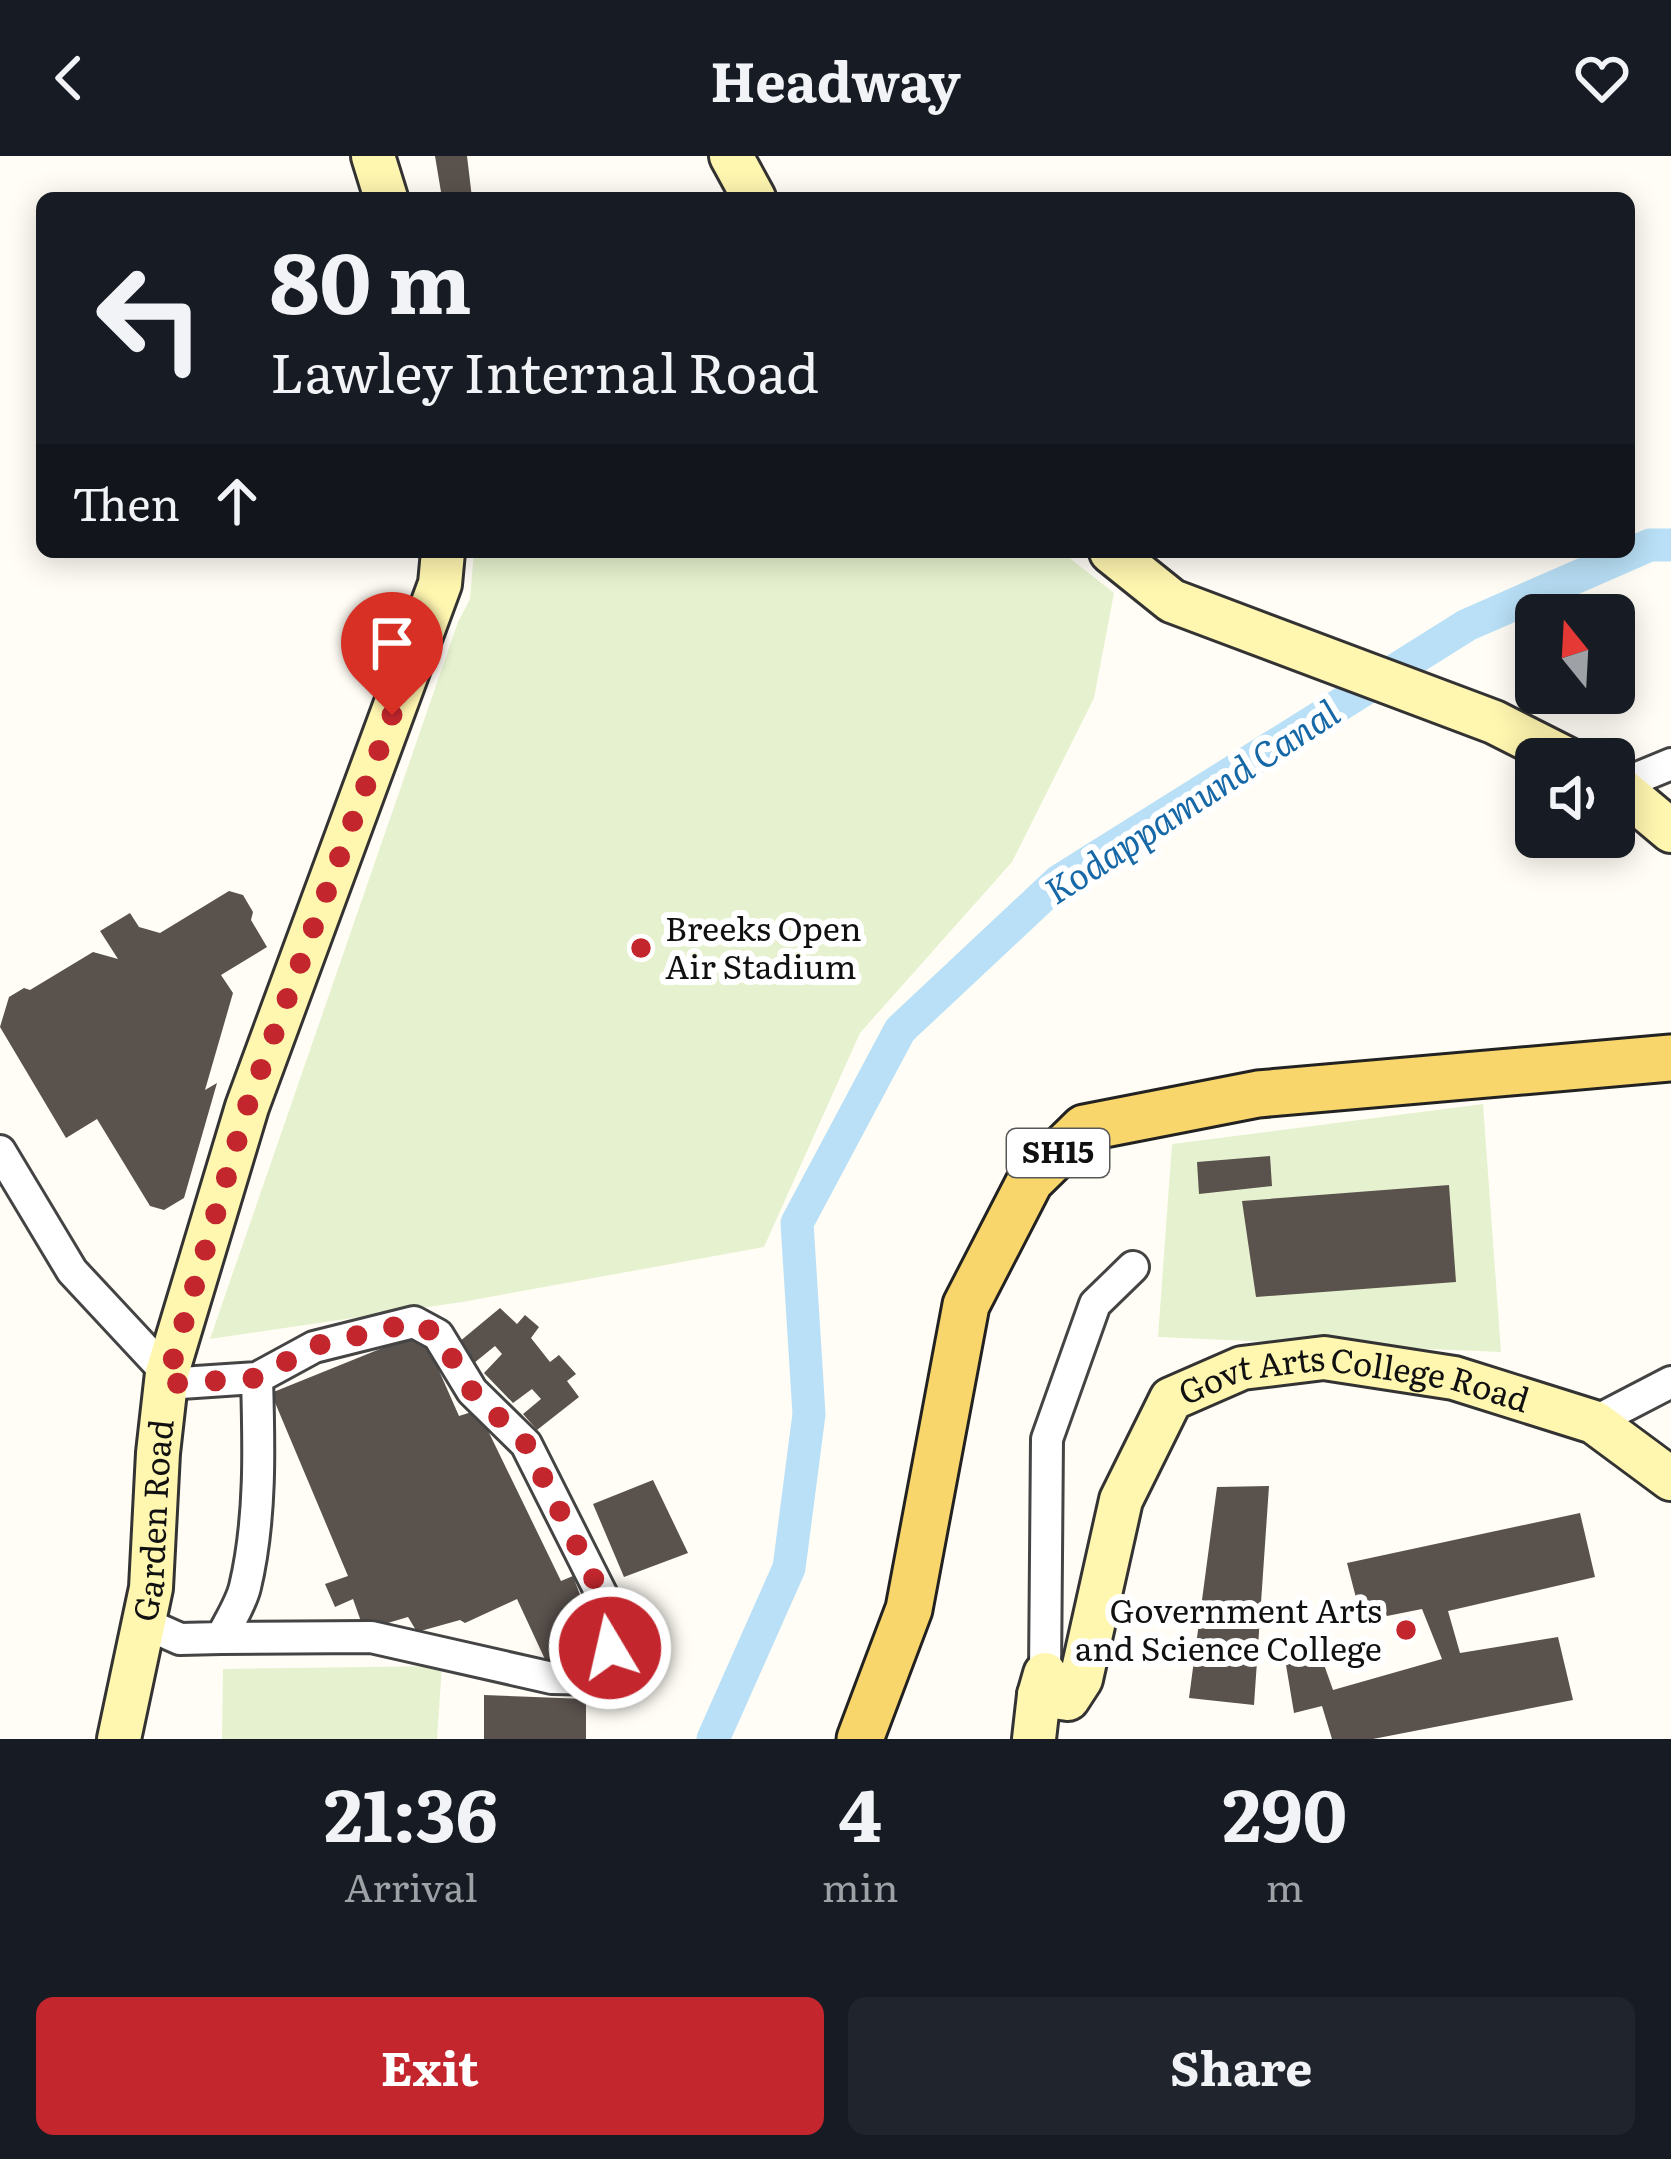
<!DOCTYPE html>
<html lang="en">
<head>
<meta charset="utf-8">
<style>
	:root { --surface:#171b24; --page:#20242c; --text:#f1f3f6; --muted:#9ea1a6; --accent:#c4262e }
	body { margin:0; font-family:Literata,serif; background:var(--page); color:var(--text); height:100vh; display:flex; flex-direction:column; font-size:45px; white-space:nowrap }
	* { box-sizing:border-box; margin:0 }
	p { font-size:39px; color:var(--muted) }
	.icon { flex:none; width:66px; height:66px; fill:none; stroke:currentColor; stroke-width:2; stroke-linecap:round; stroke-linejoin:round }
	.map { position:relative; height:1583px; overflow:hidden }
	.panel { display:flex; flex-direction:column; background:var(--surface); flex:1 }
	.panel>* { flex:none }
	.hud { position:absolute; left:36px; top:36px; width:1599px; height:366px; border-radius:18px; box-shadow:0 6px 30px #0003; background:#171b24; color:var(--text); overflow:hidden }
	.needle { width:78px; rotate:342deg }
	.buttons { position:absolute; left:1515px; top:438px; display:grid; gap:24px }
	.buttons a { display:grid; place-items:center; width:120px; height:120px; border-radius:18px; background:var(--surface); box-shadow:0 6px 30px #0003; font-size:60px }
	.pin { position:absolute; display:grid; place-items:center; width:102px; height:102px; color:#fff; margin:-123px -51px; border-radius:50% 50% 50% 0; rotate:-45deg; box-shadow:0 0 12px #0007 }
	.pin .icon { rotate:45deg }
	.me { position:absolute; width:132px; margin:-66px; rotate:351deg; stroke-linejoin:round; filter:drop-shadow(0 0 9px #0008) }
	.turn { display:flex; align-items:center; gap:42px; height:252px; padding:0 36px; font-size:54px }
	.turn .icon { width:156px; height:156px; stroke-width:2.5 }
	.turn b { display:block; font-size:84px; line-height:102px }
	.then { display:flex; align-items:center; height:114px; padding:0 36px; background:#0003; gap:24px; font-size:45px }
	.eta { display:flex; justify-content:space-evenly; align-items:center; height:204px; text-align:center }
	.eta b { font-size:72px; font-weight:700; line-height:84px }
	.cta { display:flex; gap:24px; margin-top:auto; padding:24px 36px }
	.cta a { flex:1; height:138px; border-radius:18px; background:var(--accent); color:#fff; font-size:48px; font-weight:700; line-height:138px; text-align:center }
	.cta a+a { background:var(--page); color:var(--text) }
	header { display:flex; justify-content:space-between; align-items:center; height:156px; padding:0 36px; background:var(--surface); font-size:54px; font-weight:700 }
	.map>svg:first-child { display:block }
	.pitch { fill:#e6f2cf }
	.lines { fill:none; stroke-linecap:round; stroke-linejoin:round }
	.canal { stroke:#b9e0f7; stroke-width:33 }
	.building { fill:#5a524d }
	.street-casing { stroke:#444; stroke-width:36 }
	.secondary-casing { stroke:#333; stroke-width:48 }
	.primary-casing { stroke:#222; stroke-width:51 }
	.street { stroke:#fff; stroke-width:30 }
	.secondary { stroke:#fff6b0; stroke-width:42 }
	.primary { stroke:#f9d66b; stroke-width:45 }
	.route { stroke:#c4262e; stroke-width:21; stroke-dasharray:0 37.8 }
	.poi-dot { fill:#c4262e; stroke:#fff; stroke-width:4.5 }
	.labels { text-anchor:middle; stroke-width:12; stroke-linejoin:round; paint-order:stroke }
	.shield { fill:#fff; stroke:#585858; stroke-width:3 }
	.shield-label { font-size:30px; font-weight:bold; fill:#111 }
	.poi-label { font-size:33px; fill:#111; stroke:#fff; text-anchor:start }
	.street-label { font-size:33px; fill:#111; stroke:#fff }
	.water-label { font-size:36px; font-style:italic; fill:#1768a6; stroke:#fff }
</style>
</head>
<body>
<header><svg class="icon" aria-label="back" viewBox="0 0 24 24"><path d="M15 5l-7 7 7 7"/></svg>Headway<svg class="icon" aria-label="heart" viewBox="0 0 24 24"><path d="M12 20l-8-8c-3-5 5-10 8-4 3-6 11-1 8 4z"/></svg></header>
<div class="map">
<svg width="1671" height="1583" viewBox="0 0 1671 1583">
	<rect width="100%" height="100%" fill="#fffdf5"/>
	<path class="pitch" d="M474,396H1062L1114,437L1094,542L1012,706L860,877L764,1091L462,1146L210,1183L458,466L470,443Z
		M1483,948L1501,1196L1158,1181L1172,988Z
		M442,1510L437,1583H222L223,1513Z"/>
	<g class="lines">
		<path class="canal" d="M713,1583L789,1412L809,1258L797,1067L900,874L1059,725L1467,469L1650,389H1671"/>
	</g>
	<path class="building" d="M435,0H467L472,42H442Z
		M229,735L243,739L253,756L251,764L267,791L221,819L233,837L205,934L217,927L184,1042L164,1054L150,1050L97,963L66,982L0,871L9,841L24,832L30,834L93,796L118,803L100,775L130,757L139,771L160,777Z
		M1270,1000L1272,1030L1199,1038L1197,1006Z
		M1449,1029L1456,1126L1256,1141L1242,1045Z
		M500,1152L517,1168L525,1159L539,1171L531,1182L550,1206L559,1199L576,1218L567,1225L579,1241L537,1274L523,1258L541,1243L532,1233L513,1247L484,1217L502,1198L495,1190L474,1207L459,1186Z
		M422,1176L459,1260L478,1254L561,1425L573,1420L601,1495L549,1512L517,1443L465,1467L460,1464L417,1476L408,1461L364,1474L353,1443L335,1451L325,1428L348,1420L271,1237Z
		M653,1324L688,1397L624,1421L593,1348Z
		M1269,1330L1254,1549L1189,1542L1217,1331Z
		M1580,1357L1595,1421L1448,1455L1460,1497L1558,1481L1573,1544L1373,1583H1332L1322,1550L1294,1557L1286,1509L1321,1500L1333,1534L1442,1503L1422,1453L1362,1465L1347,1407Z
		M484,1539L586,1543V1583H484Z"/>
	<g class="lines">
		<g class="street-casing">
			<path id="street" d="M1618,630L1671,608
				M0,995L72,1115L167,1217
				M1594,1266L1671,1226
				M142,1466L180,1483L221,1482C229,1466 241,1448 245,1431C261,1364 259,1290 257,1222L166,1228
				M221,1482L371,1481L552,1522L606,1523L613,1461L526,1288L472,1235L438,1179L414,1166L314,1191L257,1222
				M1045,1518L1047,1283L1095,1148L1133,1111"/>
		</g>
		<g class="secondary-casing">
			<g id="secondary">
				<path d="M373,0L386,42"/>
				<path d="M731,0L754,42"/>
				<path d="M1111,396L1172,445L1494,566L1567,603"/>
				<path d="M1614,627L1671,675"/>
				<path id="s1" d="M1045,1518L1039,1539L1068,1543L1081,1523L1121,1344L1171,1243L1242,1212L1324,1202L1454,1222L1594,1266L1671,1323"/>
				<path id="s2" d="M119,1583L151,1432L158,1297L167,1217L247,951L440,428L443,396"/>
				<path d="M1034,1583L1039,1539"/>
			</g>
		</g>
		<g class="primary-casing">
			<path id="primary" d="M860,1583L909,1453L966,1149L1030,1025L1084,972L1258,938L1671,902"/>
		</g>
		<use href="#street" class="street"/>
		<use href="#secondary" class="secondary"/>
		<use href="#primary" class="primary"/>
	</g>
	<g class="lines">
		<path class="route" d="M392,559L247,951L166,1228L257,1222L314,1190L414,1166L438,1179L472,1235L526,1288L613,1461L610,1492"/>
	</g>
	<g class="poi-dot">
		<circle cx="641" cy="792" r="12"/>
		<circle cx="1406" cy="1474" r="12"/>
	</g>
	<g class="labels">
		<rect class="shield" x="1007" y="973" width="102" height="48" rx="9"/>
		<g class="shield-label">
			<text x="1058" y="1007">SH15</text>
		</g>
		<g class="poi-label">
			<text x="665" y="785">Breeks Open<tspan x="665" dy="38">Air Stadium</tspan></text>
			<text x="1382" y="1467" text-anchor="end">Government Arts<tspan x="1382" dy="38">and Science College</tspan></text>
		</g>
		<g class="street-label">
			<text dy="12" stroke="none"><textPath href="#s1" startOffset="561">Govt Arts College Road</textPath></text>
			<text dy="12" stroke="none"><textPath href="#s2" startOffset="222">Garden Road</textPath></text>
		</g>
		<g class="water-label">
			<text transform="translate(1192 646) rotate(-33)" y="13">Kodappamund Canal</text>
		</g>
	</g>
</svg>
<div class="buttons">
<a><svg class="needle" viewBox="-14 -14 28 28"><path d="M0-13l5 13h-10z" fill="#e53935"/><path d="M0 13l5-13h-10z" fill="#9ea1a6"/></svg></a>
<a><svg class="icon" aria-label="sound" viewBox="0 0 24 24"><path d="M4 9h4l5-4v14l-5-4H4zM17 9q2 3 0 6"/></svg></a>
</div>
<div class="pin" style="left:392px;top:559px;background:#d93025"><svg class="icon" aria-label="arrive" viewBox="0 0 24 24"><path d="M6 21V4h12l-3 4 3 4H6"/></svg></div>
<svg class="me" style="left:610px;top:1492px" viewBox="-20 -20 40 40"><circle r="17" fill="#c4262e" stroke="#fff" stroke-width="3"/><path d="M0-11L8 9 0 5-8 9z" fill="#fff"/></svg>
<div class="hud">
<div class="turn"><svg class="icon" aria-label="left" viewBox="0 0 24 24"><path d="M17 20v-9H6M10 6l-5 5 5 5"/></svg><div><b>80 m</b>Lawley Internal Road</div></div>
<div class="then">Then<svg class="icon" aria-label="ahead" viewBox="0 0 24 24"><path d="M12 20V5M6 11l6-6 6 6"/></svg></div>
</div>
</div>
<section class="panel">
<div class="eta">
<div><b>21:36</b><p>Arrival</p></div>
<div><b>4</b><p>min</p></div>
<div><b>290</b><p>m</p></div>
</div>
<div class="cta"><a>Exit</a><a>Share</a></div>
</section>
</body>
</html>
